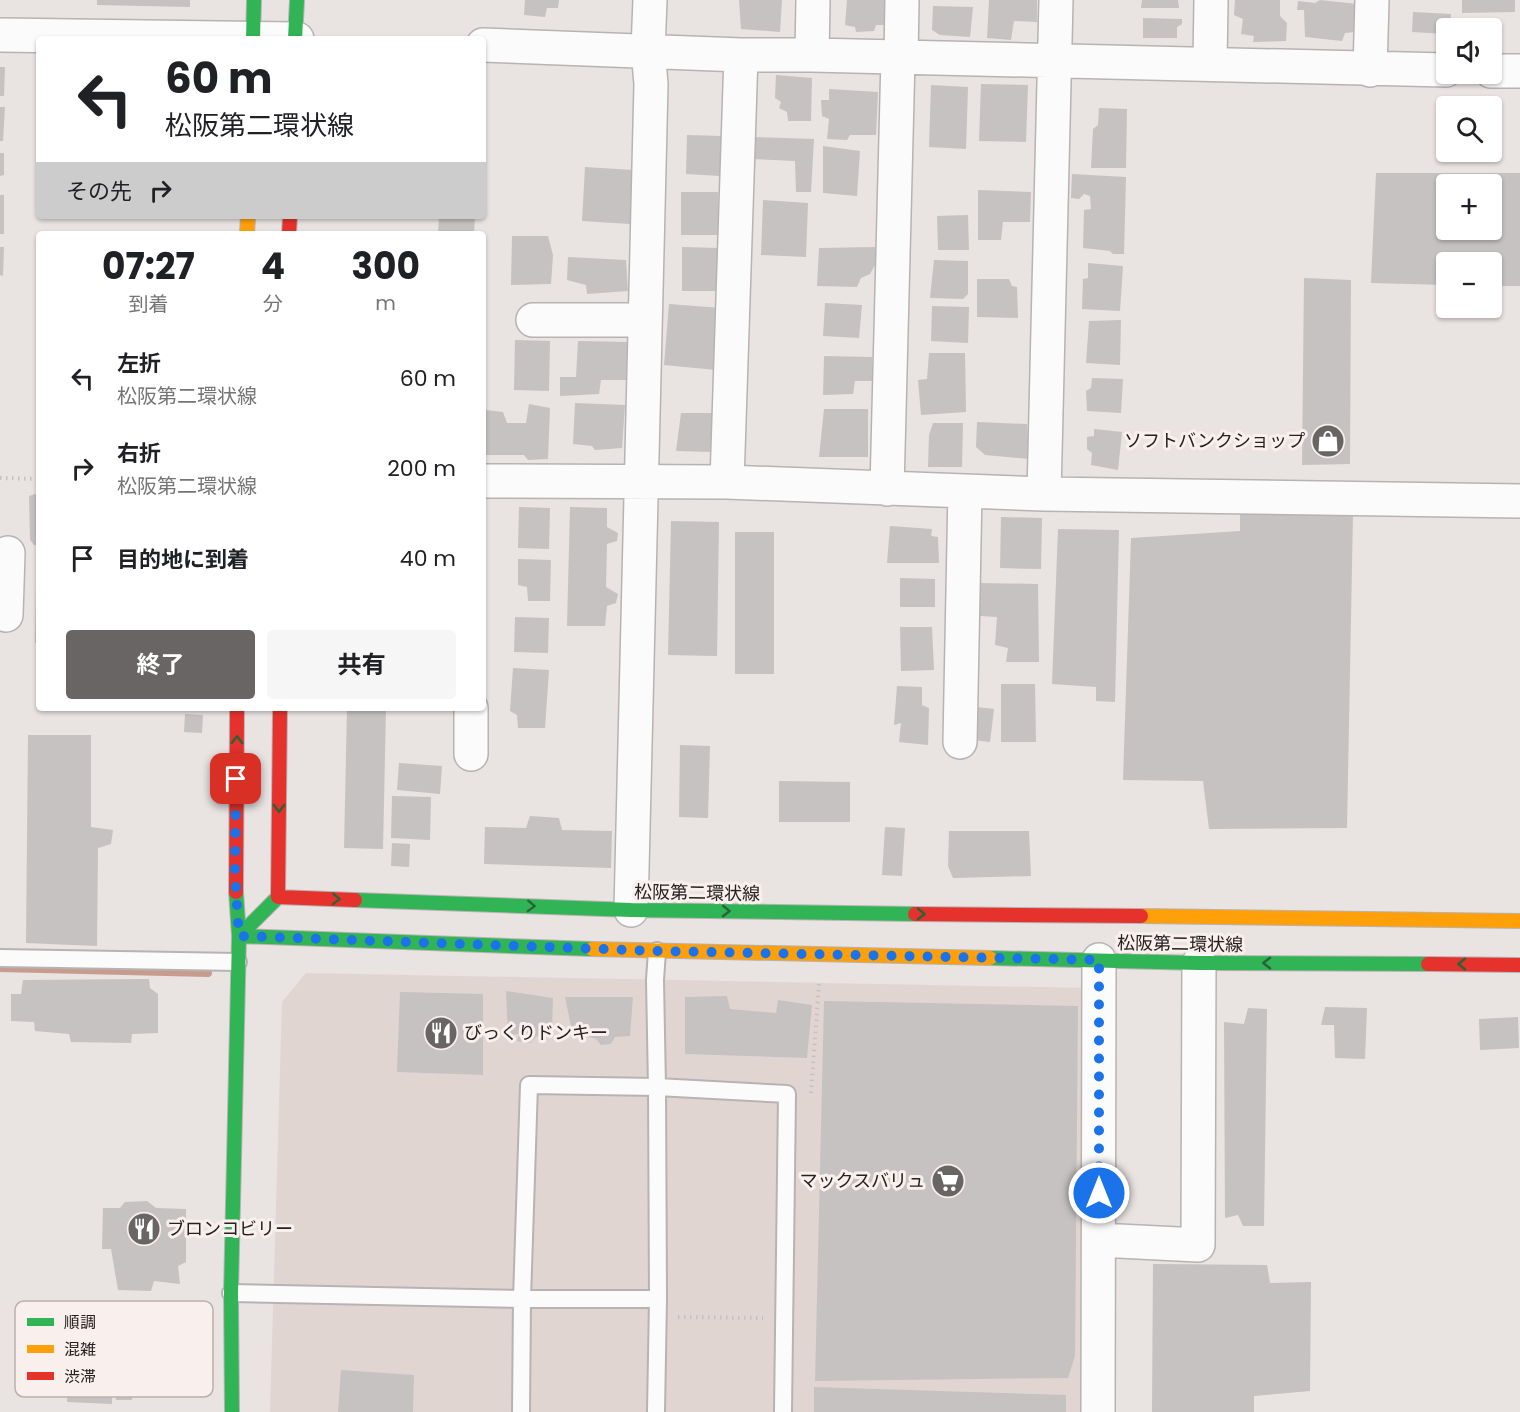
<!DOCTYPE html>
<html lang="ja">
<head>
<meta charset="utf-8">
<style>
	:root { --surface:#fff; --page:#f6f6f6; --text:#202124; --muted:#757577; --accent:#696564 }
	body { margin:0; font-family:Poppins,"Noto Sans JP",sans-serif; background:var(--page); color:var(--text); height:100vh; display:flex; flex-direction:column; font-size:22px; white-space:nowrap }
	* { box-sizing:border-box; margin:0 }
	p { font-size:20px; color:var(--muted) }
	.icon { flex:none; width:33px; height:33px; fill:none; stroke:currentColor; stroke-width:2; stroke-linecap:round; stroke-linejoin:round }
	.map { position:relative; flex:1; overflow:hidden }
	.side { position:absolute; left:36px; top:231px; width:450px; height:480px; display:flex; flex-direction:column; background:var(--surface); border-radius:6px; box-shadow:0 2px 4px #0004 }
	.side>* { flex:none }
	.hud { position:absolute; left:36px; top:36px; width:450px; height:183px; border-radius:6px; box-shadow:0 2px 4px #0004; background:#fff; color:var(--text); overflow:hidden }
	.controls { position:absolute; left:1436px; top:18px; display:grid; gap:12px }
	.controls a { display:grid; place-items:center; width:66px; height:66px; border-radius:6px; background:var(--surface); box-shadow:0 2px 4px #0004; font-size:30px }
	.pin { position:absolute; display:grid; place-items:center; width:51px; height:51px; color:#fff; margin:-26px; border-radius:12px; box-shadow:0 3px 9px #0006 }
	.me { position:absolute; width:66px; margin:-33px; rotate:0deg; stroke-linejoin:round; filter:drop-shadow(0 0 4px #0008) }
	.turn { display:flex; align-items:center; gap:21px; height:126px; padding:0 30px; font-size:27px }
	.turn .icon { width:78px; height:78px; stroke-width:2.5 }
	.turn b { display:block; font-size:42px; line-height:51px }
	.then { display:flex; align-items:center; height:57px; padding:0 30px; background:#0003; gap:12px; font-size:22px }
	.eta { display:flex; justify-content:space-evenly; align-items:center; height:102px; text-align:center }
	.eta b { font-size:36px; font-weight:700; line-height:42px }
	.cta { display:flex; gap:12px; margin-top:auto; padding:12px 30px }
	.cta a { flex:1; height:69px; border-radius:6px; background:var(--accent); color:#fff; font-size:24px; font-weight:700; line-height:69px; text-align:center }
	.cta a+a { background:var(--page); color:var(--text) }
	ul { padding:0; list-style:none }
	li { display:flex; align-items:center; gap:18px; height:90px; padding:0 30px }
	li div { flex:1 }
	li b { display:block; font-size:22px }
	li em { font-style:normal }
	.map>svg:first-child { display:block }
	.built { fill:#e1d5d2 }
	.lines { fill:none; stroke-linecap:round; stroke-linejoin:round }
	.stream { stroke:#c79c8e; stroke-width:8 }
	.building { fill:#c6c2c2; fill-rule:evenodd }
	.lane-casing { stroke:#b7b3b2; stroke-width:20 }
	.street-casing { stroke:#b7b3b2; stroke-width:36 }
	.fast-casing { stroke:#b7b3b2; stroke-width:16 }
	.slow-casing { stroke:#b7b3b2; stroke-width:16 }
	.jam-casing { stroke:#b7b3b2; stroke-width:16 }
	.path { stroke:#c4c2c1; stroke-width:4; stroke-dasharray:1.5 4.5; stroke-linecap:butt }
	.lane { stroke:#fcfbfb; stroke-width:16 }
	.street { stroke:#fcfbfb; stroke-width:33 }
	.fast { stroke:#30b455; stroke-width:14 }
	.slow { stroke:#ff9f0a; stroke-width:14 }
	.jam { stroke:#e5322d; stroke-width:14 }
	.oneway { stroke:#296338 }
	.route { stroke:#1a73e8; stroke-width:10; stroke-dasharray:0 18 }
	.labels { text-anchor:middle; stroke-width:6; stroke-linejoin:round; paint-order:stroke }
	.poi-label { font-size:18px; fill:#242120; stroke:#f9efec; text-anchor:end }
	.street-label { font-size:18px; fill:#242120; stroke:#f9efec }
	.key { fill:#f9efec; stroke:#b9b1af; stroke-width:1.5 }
	.key-label { font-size:16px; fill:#242120 }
</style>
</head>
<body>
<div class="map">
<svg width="1520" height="1412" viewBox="0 0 1520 1412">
	<rect width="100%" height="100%" fill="#e9e3e2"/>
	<path class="built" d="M306,973L1088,988L1081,1412H270L282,1002Z"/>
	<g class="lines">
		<path class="stream" d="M0,968L208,973"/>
	</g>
	<path class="building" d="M97,0H190V7L97,5Z
		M525,0H559L558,8H547L545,17L524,15Z
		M739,0H782L780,32L741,29Z
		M847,0H887L885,25H876L874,31L856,32L855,27L845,25Z
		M989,0H1037V22L1014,21L1011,40L987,38Z
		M1142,0H1178L1179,8H1141Z
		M1235,0H1280V16L1287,23L1286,41L1253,42L1254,36L1241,34L1243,19L1234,15Z
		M1320,0L1357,4L1355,32L1345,33L1342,41L1305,37L1304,10H1297L1298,1L1315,3Z
		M1462,0H1515V12L1462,13Z
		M933,6L973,7L970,37L940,35L932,30Z
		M1413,12L1451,14L1450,28H1446V34L1412,32Z
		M1143,18L1182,19V24L1177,27V38H1143Z
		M0,67H5L4,96H0Z
		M776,75L812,78L811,121H788L787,112L779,108L781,102L775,98Z
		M981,84L1028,85L1026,142L979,141Z
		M931,85L968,87L966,149L929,147Z
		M829,89L878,92L876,135H850L847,140L827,139L829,119L822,116L821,100H829Z
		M0,107H5L3,141H0Z
		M1099,108L1127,109L1126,168H1091L1093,129L1098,125Z
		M687,135L722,136L720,176L686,174Z
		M754,137L814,139L811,192H796L795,161L754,159Z
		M823,146L860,151L857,196L823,193Z
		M0,153H4V175L0,176Z
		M585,167L633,170L630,224L582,221Z
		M1376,173H1520V286H1491V262H1446V285L1371,283ZM1446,184H1491V230H1446Z
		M1072,174L1126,177L1124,254H1113L1110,251L1083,248L1084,210L1091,209L1090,196L1084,194L1079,199L1071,198Z
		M978,190L1031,192L1030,222H1003L1001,240H978Z
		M681,192H718V235H681Z
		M0,195H4V234H0Z
		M763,200L808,203L806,257L761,255Z
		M968,215L969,250H938L937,216Z
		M439,216H475L474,234H438Z
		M512,236H548L553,255L551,284L511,285Z
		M0,247H4L3,276L0,275Z
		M682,247L719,248V291H682Z
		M875,247L876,263L870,274L861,278L857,287L817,286L819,248Z
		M568,257L626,260L628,291L587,294L586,285L567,280Z
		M934,260L968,261V294L963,299L930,298Z
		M1088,263L1123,266L1120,311L1082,309L1083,279L1088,278Z
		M1304,278L1351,280L1350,464L1302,465Z
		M977,279H1009L1012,286L1017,287L1018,318L977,317Z
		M825,303L862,305L859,338L823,336Z
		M669,304L721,308L716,370L664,365Z
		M932,306L969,307L968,343L931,341Z
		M1121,320L1120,365L1086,363L1089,321Z
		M515,340L550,341L549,391L514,390Z
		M578,341L627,342V380H601L599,394L560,396V377H576Z
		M929,353H965L966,412L921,415L918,380L927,379Z
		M824,356L872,357V381H855L853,394L823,395Z
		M1092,378L1123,379L1121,413L1087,411L1086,391L1091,388Z
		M575,403L625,405L622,448L595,450L592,446L573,444Z
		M529,404L550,408L548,459L528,460L524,455H486L485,410L503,412L507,423H526Z
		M824,409H868V457H819Z
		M681,413H714L712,452L676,451Z
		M977,422L1027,424L1029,459L985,455L976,447Z
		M933,423H963L962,467H928L929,435Z
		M1094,429L1122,432L1118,470L1091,465L1092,453L1087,449V437L1094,436Z
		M35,494L39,495V545H34L30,540L29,496Z
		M519,507L550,508L549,549L518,548Z
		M570,507L607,508V527L618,533L617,541L607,544L606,587L618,594L616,603L607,606L605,626H567Z
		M1240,509L1353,514L1347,828L1209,829L1203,781L1123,780L1131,538L1240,531Z
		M1001,517L1042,518L1041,569L1000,568Z
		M671,521L719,522L717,656L668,655Z
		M890,526L932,529L931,536L938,537L939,563H887Z
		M1058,529L1119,530L1115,702L1096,701V687L1052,684Z
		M735,532H774V674H735Z
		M518,559L551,560L550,601H528L527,587L518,585Z
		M900,578L935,579V607H900Z
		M980,583L1038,584L1039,662H1006L1008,648L995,645L997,617L980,616Z
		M36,586H39V643H35Z
		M515,617L549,618L548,653L514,652Z
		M900,627H932L934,670L901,671Z
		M513,668L549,670L545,728H518L517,715L510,711Z
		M1001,684H1035L1036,742H1001Z
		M897,686L922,687V705L929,708L928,745L899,742L901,723L894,725Z
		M977,707L994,709L990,742L973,740Z
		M347,708H386L383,849L344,848Z
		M185,714L203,715L202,733L184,732Z
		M28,735H91V827L113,830L111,844L98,848L97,946L26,943Z
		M680,745L710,746L708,818L679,817Z
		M399,763L442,766L440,794L397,790Z
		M779,781L850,782V822H779Z
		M392,796L431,797L430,840L391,838Z
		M530,816L559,818L562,830L612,831L611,868L484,864L485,827L526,828Z
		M885,827L905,828L902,876L882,875Z
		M949,831H1029L1031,876L953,878L948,866Z
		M392,843L410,844L409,867L391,866Z
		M149,979L150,988L158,994V1033L132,1034L131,1043L71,1042L69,1034L35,1031L34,1022L11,1021V994H21L23,980Z
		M506,991L553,998L552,1032L537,1036L530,1043L517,1041L519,1034L508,1035Z
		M400,992L483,994V1075L397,1072Z
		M727,996L730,1009L776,1013L778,1000L812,1005L807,1058L685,1054V997Z
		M565,997H633L630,1036L615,1037L611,1044L601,1045L596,1039L572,1031Z
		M824,1001L1078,1006L1075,1356L1068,1378L815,1381Z
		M1325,1007L1367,1008L1365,1059L1335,1058L1334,1025H1321Z
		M1248,1008L1267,1009L1264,1226H1243L1238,1215L1225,1218L1224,1022L1244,1024Z
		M1518,1017L1519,1048L1480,1050L1479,1019Z
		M147,1201L156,1208L186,1209V1262L178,1266L180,1284L154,1281L151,1291L118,1290L111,1249H102L103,1208H120L125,1202Z
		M1153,1264L1267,1265L1270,1283L1311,1282L1310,1391L1254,1396V1412H1152Z
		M112,1364V1404L67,1402L68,1365Z
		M118,1364L133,1365L132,1400H116Z
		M341,1370L414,1375L413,1412H338Z
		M814,1387L1066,1395V1412H814Z"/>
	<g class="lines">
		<g class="lane-casing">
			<path id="lane" d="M657,951L655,980L657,1087L787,1094L783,1412
				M0,958L238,962
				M231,1293L522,1299H658L656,1412
				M521,1412L522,1299L529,1085L657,1087L658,1299"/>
		</g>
		<g class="street-casing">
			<path id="street" d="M0,35L297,39
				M483,45L741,55H812L1446,70
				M812,55L813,0
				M901,58L902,0
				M1210,64L1211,0
				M1370,70L1372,0
				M1491,71H1520
				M533,320H645
				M483,481L727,482L1044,494L1520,501
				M727,482L741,55
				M887,489L898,58
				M1044,494L1056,0
				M6,615L8,553
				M960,742L965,491
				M471,754V708
				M631,910L651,84L648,50L650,0
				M1099,1240L1198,1245L1199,963
				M1098,1412L1099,960"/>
		</g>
		<g class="fast-casing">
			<path id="fast" d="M253,39L254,0
				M295,39L297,0
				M236,892L239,936L592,949
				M355,900L631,910L915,914
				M990,958L1199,963L1428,964
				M232,1412L231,1293L239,936L278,897"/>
		</g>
		<g class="slow-casing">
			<path id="slow" d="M247,234L248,216
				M1141,916L1520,921
				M592,949L990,958"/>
		</g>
		<g class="jam-casing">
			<path id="jam" d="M289,234L290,216
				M280,708L278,897L355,900
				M236,892L237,708
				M915,914L1141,916
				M1428,964L1520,965"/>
		</g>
		<path class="path" d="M0,478L39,479
			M811,1093L819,984
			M678,1317L763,1318"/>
		<use href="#lane" class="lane"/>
		<use href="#street" class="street"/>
		<use href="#fast" class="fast"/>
		<use href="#slow" class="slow"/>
		<use href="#jam" class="jam"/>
	</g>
	<defs><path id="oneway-chevron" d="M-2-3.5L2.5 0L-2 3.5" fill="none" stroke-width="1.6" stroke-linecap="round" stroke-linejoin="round" transform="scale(1.5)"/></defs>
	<g class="oneway">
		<use href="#oneway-chevron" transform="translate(237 740) rotate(-89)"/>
		<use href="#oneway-chevron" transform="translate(279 808) rotate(91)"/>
		<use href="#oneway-chevron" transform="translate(336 899) rotate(2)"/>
		<use href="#oneway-chevron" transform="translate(531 906) rotate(2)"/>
		<use href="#oneway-chevron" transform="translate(726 911) rotate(1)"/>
		<use href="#oneway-chevron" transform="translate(921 914) rotate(1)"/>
		<use href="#oneway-chevron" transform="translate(1267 963) rotate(-180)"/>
		<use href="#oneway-chevron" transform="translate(1462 964) rotate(-180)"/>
	</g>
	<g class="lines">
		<path class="route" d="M236,779L235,875L239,936L657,951L1099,960V1193"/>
	</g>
	<defs>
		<g id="shop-disc" transform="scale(1.725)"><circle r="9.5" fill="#696564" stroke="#f9efec"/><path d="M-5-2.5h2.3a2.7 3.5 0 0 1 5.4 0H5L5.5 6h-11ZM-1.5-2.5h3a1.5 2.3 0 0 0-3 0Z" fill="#fff"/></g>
		<g id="restaurant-disc" transform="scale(1.725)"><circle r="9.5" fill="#696564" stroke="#f9efec"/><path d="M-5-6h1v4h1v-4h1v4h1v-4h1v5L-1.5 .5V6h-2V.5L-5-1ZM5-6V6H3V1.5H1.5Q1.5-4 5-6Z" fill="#fff"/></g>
		<g id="supermarket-disc" transform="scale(1.725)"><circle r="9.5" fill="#696564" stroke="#f9efec"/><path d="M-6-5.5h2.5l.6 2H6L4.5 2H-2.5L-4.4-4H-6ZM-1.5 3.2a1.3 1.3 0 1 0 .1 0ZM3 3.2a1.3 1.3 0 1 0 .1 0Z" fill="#fff"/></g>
	</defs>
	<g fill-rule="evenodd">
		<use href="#shop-disc" x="1328" y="441"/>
		<use href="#restaurant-disc" x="441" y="1033"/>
		<use href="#supermarket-disc" x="948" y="1181"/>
		<use href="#restaurant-disc" x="144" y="1229"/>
	</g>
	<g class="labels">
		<g class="poi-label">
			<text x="1305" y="447">ソフトバンクショップ</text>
			<text x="464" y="1039" text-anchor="start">びっくりドンキー</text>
			<text x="925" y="1187">マックスバリュ</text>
			<text x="167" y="1235" text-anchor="start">ブロンコビリー</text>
		</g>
		<g class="street-label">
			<text transform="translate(697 893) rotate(1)" y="6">松阪第二環状線</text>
			<text transform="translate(1180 944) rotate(1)" y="6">松阪第二環状線</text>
		</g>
	</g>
	<rect x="15" y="1301" width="198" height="96" rx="9" class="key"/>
	<rect x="27" y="1318" width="27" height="8" fill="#30b455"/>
	<rect x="27" y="1345" width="27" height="8" fill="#ff9f0a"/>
	<rect x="27" y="1372" width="27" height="8" fill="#e5322d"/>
	<g class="key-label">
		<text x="64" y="1328">順調</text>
		<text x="64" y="1355">混雑</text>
		<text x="64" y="1382">渋滞</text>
	</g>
</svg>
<div class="controls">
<a><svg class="icon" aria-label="sound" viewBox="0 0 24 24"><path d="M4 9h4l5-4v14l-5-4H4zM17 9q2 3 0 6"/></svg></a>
<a><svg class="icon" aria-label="search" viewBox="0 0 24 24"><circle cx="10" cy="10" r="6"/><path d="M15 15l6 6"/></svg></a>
<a>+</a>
<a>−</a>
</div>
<div class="pin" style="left:236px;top:779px;background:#d93025"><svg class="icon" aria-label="arrive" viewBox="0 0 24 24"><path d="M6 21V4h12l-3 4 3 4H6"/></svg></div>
<svg class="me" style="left:1099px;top:1193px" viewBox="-20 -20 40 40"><circle r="17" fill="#1a73e8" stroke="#fff" stroke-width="3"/><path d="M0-11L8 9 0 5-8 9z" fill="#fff"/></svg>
<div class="hud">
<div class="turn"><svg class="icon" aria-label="left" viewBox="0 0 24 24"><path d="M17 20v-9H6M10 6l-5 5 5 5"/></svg><div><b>60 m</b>松阪第二環状線</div></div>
<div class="then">その先<svg class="icon" aria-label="right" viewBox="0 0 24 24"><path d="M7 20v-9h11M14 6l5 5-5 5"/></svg></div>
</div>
<section class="side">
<div class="eta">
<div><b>07:27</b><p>到着</p></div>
<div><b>4</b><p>分</p></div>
<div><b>300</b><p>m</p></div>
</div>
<ul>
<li><svg class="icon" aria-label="left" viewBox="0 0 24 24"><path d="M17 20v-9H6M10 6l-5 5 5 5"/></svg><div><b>左折</b><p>松阪第二環状線</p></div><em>60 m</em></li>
<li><svg class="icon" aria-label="right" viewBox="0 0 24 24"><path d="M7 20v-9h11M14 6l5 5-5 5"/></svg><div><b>右折</b><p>松阪第二環状線</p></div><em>200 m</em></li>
<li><svg class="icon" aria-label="arrive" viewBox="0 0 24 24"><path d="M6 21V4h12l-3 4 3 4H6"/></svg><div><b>目的地に到着</b></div><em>40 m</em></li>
</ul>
<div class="cta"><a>終了</a><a>共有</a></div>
</section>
</div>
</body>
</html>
